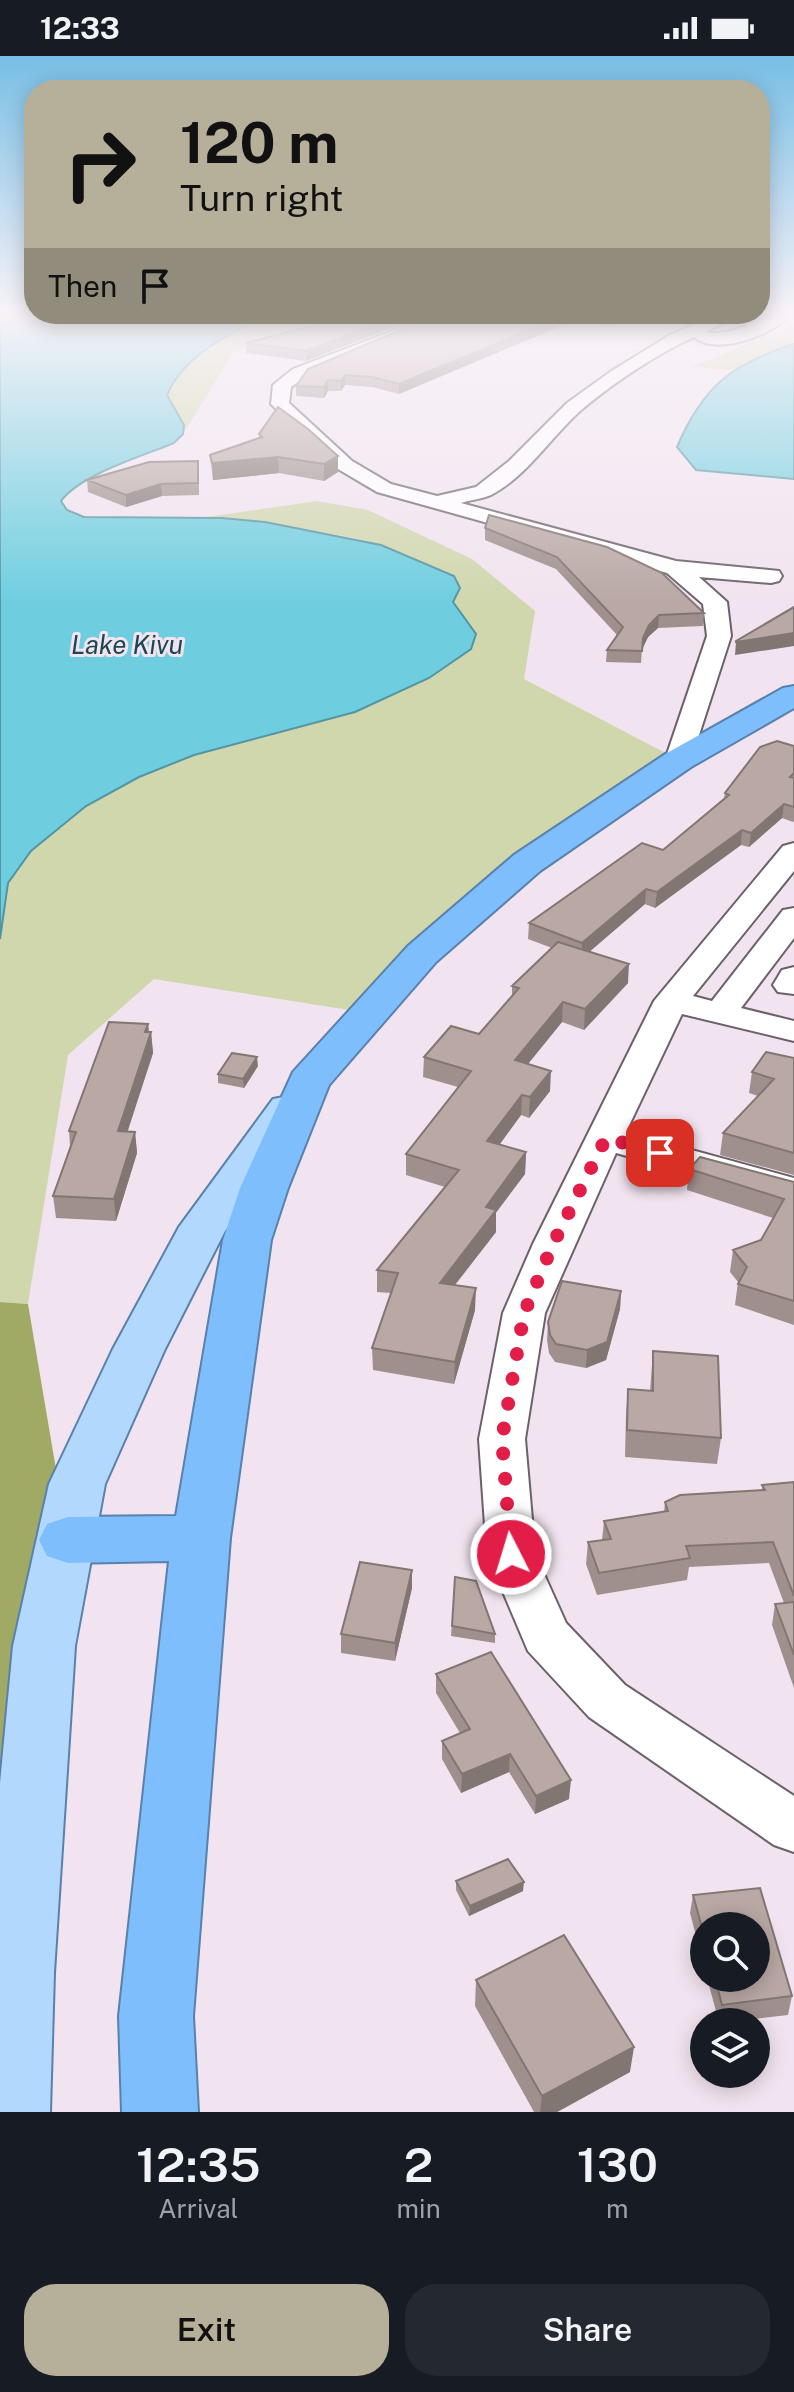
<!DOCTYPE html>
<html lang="en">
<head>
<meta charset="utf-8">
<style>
	:root { --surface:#171b24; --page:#242831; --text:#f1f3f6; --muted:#9ea1a6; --accent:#b6b09b }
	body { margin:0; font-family:"Public Sans",sans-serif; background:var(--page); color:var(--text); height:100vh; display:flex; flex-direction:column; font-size:30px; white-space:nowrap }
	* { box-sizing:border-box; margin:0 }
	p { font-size:26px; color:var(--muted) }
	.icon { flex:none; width:44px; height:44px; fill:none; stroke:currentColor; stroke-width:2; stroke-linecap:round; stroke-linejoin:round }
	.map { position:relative; height:2056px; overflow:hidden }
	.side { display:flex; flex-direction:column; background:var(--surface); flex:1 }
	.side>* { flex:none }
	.guide { position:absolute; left:24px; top:24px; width:746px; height:244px; border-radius:32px; box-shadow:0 4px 20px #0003; background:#b6b09b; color:#111; overflow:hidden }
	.tools { position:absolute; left:690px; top:1856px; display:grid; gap:16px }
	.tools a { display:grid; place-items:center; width:80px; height:80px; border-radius:50%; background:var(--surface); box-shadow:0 4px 20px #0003; font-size:40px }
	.pin { position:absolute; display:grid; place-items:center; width:68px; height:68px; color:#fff; margin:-34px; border-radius:16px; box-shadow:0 4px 12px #0006 }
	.me { position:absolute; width:88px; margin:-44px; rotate:355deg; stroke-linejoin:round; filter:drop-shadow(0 0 6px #0008) }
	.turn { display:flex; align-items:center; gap:28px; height:168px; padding:0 24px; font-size:36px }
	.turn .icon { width:104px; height:104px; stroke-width:2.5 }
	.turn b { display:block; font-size:56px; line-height:68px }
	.then { display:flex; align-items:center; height:76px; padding:0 24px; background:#0003; gap:16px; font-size:30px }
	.eta { display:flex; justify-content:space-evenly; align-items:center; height:136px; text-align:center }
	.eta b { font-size:48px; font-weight:600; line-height:56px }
	.primary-button { display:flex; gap:16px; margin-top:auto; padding:16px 24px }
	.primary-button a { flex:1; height:92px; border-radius:32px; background:var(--accent); color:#111; font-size:32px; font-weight:600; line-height:92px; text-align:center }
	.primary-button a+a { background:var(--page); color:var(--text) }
	.status { display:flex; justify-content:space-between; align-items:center; height:56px; padding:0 40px; background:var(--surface); direction:ltr }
	.status svg { height:22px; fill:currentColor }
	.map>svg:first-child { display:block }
	.green { fill:#d0d7ad }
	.forest { fill:#a1aa64 }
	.water { fill:#6ecee0; stroke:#5395a2; stroke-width:2 }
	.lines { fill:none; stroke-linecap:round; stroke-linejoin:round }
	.minor-casing { stroke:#6b616b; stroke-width:4 }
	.major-casing { stroke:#5981ab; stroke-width:4 }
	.highway-casing { stroke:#5981ab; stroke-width:4 }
	.minor { fill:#fff; fill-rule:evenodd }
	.major { fill:#b2d8fe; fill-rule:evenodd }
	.highway { fill:#7fbefd; fill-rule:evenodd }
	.wall { fill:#9f908d }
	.shaded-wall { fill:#827673 }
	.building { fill:#b9a8a4; stroke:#827673; stroke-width:2 }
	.route { stroke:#e11d48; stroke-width:14; stroke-dasharray:0 25.2 }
	.labels { text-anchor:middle; stroke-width:6; stroke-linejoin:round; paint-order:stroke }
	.far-water-label { font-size:26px; font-style:italic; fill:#1b474f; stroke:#f1e4f0 }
</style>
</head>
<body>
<div class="status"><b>12:33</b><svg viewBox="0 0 49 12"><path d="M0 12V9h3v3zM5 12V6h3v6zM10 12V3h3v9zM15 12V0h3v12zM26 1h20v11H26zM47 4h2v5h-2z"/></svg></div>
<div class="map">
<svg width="794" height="2056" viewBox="0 0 794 2056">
	<rect width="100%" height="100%" fill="#f1e4f0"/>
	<path class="green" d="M269,259H331L233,297L183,378L184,369L167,339C184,299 231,276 269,259Z
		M794,269V288L731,314L692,311Z
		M317,445L368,454L472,503L535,555L524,623L679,704L527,807L368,957L154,923L68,999L28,1248L0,1246V883L8,827L31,795L86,750L139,721L194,699L355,656L476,578L453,546L454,520L444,515L381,489L354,482L265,466L200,462Z"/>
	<path class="forest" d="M0,1246L28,1248L68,1484L12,2056H0Z"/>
	<path class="water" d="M0,259H269C231,276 184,299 167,339L184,369L183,378L174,387C143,400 81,418 61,445L67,454L84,461L222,462L265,466L381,489L454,520L460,532L453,546L476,578L471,593L429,622L355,656L194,699L139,721L86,750L31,795L8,827L0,883Z
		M794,288V423L696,414L677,391C703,330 732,308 794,288Z"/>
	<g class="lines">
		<g class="minor-casing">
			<path id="minor" d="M434,259H457L305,321L291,331L289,347L352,405L391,428L437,440L476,431L509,405L567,347L610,316L670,279L717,259H739L705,276C739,282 757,258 783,260L785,263C768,281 715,299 694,281C655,299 613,327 580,355C551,381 526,421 491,439C482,443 470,444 461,447L676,505L779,515L782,520L779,525L771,527L699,521L727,546L731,580L689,710L679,712L669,710L665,704L707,580L703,548L667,517L377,436L338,413L271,348L273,329L293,313Z
				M794,787V815L693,940L712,945L783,854L794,852V882L741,952L794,965V985L682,958L626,1076L794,1122V1146L616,1097L545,1257L525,1383L535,1498L566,1567L625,1629L794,1740V1796L774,1789L589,1661L528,1595L487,1498L479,1383L503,1257L533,1188L654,945L783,790Z
				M794,911V938L778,936L773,929L782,914Z"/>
		</g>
		<g class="major-casing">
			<path id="major" d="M289,1040L305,1043L311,1053L225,1175L165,1293L105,1428L75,1590L54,1917L50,2056H0V1727L13,1590L49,1428L113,1293L179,1171L273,1043Z"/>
		</g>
		<g class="highway-casing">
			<path id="highway" d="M794,630V652L691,711L540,815L436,906L329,1029L288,1132L271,1184L230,1482L193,1960L198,2056H122L119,1960L169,1505L68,1507L47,1500L39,1484L47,1468L68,1461L176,1460L223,1184L240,1132L293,1016L408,890L514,799L667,697L783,632Z"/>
		</g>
		<use href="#minor" class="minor"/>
		<use href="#major" class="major"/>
		<use href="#highway" class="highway"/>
	</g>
	<path class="wall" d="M353,259H425L306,305L246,297V287Z
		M436,259H642L609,271L585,266V260L399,338L372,331L345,329L341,335H328L324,342L296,340V330Z
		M278,351L338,416L324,425L279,417L213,424L210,399L259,382V378Z
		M199,416V439L162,440L126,451L88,436L87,424Z
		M485,472L704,557L703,570L658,572L648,581L642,593L641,607L606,606L607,594L617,579L556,513L485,484Z
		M794,690V765L793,766L782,762L749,791L741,789L655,852L645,848L589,896L628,927L584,974L562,966L528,1008L550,1035L529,1062L521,1059L499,1088L526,1096L525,1118L496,1157V1176L455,1229L475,1254L454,1328L373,1314L372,1292L391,1237L377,1236V1214L445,1131L406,1119V1098L458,1031L423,1021L424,1001L479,978L512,940V930L552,892L528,883L529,867L663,794L724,742L725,737Z
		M148,968L149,976H151L153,997L127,1075L135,1076L137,1097L116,1165L56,1162L53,1140L70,1090L69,1075Z
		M794,1002V1119L720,1099L723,1077L758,1040L749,1037L752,1016Z
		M258,1010L244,1032L218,1027V1018Z
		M689,1113L794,1126V1269L735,1249L738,1226L730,1216L733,1194L761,1184L773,1162L687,1134Z
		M621,1235L620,1253L606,1304L586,1312L555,1306L549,1297L547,1284L548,1266Z
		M653,1295L721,1382L717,1408L625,1401L626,1359L628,1333L650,1335Z
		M794,1426V1632L772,1569L775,1548L784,1547L769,1507L689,1511L687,1524L597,1539L586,1508L588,1486L602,1484L604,1465L664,1456L665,1446L762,1434V1429Z
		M412,1514V1532L395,1605L341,1597V1578Z
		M455,1521L495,1578V1587L451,1580Z
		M436,1618L569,1743L535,1758L509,1716L461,1737L442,1703V1685L460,1677L436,1637Z
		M456,1825L523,1835L469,1860L456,1834Z
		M693,1839L792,1940L788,1959L729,1966H719L707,1922H756L704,1870V1910L690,1857Z
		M476,1924L630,2016L557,2056H534L475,1950Z"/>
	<path class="shaded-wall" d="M401,259H425L306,305V295Z
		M565,259H585L399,338V328Z
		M616,259H642L609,271L610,261Z
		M345,319V329L341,335V325Z
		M328,324V335L324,342V331Z
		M338,400V416L324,425V408Z
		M278,401L279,417L213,424L212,407Z
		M161,428L162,440L126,451V439Z
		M659,559L658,572L648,581L642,594L643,582L649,569Z
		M794,577V590L735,599L736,586Z
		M784,748L782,762L749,791L751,777Z
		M742,774L741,789L655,852L657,836Z
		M646,833L645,848L581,903L582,887Z
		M629,908L628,927L584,974L585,953Z
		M563,946L562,966L514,1025L515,1004Z
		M148,968L149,981L151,976L153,997L121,1096L118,1075Z
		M257,1001L258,1010L244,1032L243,1023Z
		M551,1015L550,1035L529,1062L530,1041Z
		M522,1039L521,1059L487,1106V1085Z
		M135,1076L137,1097L116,1165L114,1143Z
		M526,1096L525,1118L496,1156V1176L440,1248V1227L486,1151Z
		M476,1232L475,1254L454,1328L455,1306Z
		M621,1235L620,1253L606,1304L586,1312L587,1294Z
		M412,1514V1532L395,1605V1587Z
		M510,1698L509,1716L461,1737L462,1718Z
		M571,1724L569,1743L535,1758L536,1740Z
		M524,1826L523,1835L469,1860L470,1850Z
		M634,1991L630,2016L557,2056H540L542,2040Z"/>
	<path class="building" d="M353,259H401L306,295L246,287Z
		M436,259H565L399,328L372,321L345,319L341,325L328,324L324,331L296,330L308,313Z
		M598,259H616L610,261Z
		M278,351L308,373L338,400L324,408L278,401L212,407L210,399L262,381L259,378Z
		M198,405V427L161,428L126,439L87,424L149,406Z
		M489,459L607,491L662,517L704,557L659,559L649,569L643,582L642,595L607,594L623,571L557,501L485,472Z
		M794,551V577L736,586V585Z
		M777,685L794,690V717L790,721L794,722V751L784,748L751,777L742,774L657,836L646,833L582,887L529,867L642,787L663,794L729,739L725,737L760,691Z
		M558,886L629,908L585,953L563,946L515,1004L551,1015L530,1041L522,1039L487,1085L526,1096L486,1151L496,1154L440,1227L476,1232L455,1306L372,1292L398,1217L377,1214L459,1114L406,1098L471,1015L424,1001L451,970L479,978L519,932L512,930Z
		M109,966L148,968L145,976H151L118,1075L135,1076L114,1143L53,1140L76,1076L69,1075Z
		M766,996L794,1002V1097L723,1077L774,1023L752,1016Z
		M232,997L257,1001L243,1023L218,1018Z
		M700,1101L794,1126V1245L738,1228L747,1211L733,1194L761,1184L784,1143L689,1113Z
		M562,1225L621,1235L607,1286L587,1294L556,1288L550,1279L548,1266Z
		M653,1295L718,1300L721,1382L627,1374L628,1333L653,1335Z
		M794,1426V1540L773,1486L686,1490L690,1502L599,1517L588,1486L611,1483L604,1465L668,1455L665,1446L680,1439L765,1434L762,1429Z
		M360,1506L412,1514L395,1587L341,1578Z
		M455,1521L476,1525L495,1578L452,1570Z
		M794,1546V1599L775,1548Z
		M491,1596L571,1724L536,1740L510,1698L462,1718L442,1685L470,1673L436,1618Z
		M508,1803L524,1826L470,1850L456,1825Z
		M760,1832L792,1940L722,1949L715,1922H756V1870H704V1879L693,1839Z
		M564,1879L634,1991L542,2040L476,1924Z"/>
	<linearGradient id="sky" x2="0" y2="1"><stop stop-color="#77bee5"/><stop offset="0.47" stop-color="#f9f3f8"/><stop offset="1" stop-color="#f9f3f8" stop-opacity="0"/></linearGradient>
	<rect width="794" height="547" fill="url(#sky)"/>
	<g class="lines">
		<path class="route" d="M511,1498L502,1383L524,1257L553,1188L606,1082L660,1097"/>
	</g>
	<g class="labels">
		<g class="far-water-label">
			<text x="127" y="598">Lake Kivu</text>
		</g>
	</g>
</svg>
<div class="tools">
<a><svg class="icon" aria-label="search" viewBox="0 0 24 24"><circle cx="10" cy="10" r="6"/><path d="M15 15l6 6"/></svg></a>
<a><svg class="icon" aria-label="layers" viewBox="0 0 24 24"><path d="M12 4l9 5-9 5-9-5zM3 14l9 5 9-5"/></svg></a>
</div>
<div class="pin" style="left:660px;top:1097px;background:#d93025"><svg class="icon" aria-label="arrive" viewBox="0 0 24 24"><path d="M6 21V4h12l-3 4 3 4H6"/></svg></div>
<svg class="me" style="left:511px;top:1498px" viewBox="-20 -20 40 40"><circle r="17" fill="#e11d48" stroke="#fff" stroke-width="3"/><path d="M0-11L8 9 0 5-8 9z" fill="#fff"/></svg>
<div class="guide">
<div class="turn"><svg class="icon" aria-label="right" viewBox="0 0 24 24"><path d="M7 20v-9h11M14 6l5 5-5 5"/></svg><div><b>120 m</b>Turn right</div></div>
<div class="then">Then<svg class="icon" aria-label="arrive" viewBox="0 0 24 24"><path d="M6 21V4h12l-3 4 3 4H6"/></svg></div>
</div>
</div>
<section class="side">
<div class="eta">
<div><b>12:35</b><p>Arrival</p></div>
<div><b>2</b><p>min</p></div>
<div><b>130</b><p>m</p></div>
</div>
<div class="primary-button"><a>Exit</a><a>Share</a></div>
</section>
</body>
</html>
